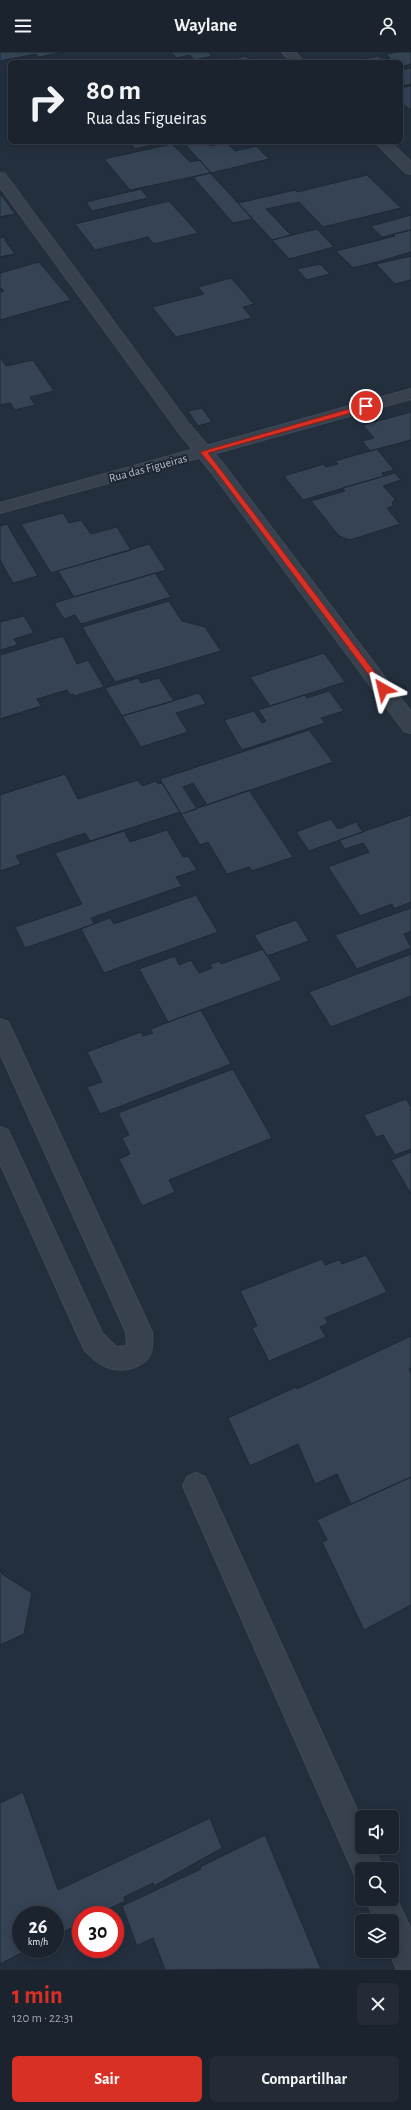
<!DOCTYPE html>
<html lang="pt">
<head>
<meta charset="utf-8">
<style>
	:root { --surface:#1b232e; --page:#242b36; --text:#f1f3f6; --muted:#a0a4aa; --line:#39404a; --accent:#d93025 }
	body { margin:0; font-family:"Alegreya Sans",sans-serif; background:var(--page); color:var(--text); height:100vh; display:flex; flex-direction:column; font-size:15px; white-space:nowrap }
	* { box-sizing:border-box; margin:0 }
	p { font-size:13px; color:var(--muted) }
	.icon { flex:none; width:22px; height:22px; fill:none; stroke:currentColor; stroke-width:2; stroke-linecap:round; stroke-linejoin:round }
	.map { position:relative; height:1918px; overflow:hidden }
	.details { display:flex; flex-direction:column; background:var(--surface); flex:1 }
	.details>* { flex:none }
	.hud { position:absolute; left:8px; top:8px; width:395px; height:84px; border-radius:6px; box-shadow:0 2px 10px #0003,0 0 0 1px var(--line); background:#1b232e; color:var(--text); overflow:hidden }
	.controls { position:absolute; left:355px; top:1758px; display:grid; gap:8px }
	.controls a { display:grid; place-items:center; width:44px; height:44px; border-radius:6px; background:var(--surface); box-shadow:0 2px 10px #0003,0 0 0 1px var(--line); font-size:20px }
	.speed { position:absolute; left:12px; top:1854px; display:flex; gap:8px; font-size:20px; font-weight:700; text-align:center }
	.speed>* { display:grid; place-content:center; width:52px; height:52px; border-radius:50%; background:var(--surface); box-shadow:0 2px 10px #0003,0 0 0 1px var(--line); line-height:1 }
	.speed small { font-size:10px; font-weight:400 }
	.speed .limit { border:6px solid #d22; background:#fff; color:#111 }
	.pin { position:absolute; display:grid; place-items:center; width:34px; height:34px; color:#fff; margin:-17px; border:2px solid #fff; border-radius:50%; box-shadow:0 1px 4px #0007 }
	.me { position:absolute; width:44px; margin:-22px; rotate:323deg; stroke-linejoin:round; filter:drop-shadow(0 0 3px #0008) }
	.turn { display:flex; align-items:center; gap:14px; height:84px; padding:0 12px; font-size:18px }
	.turn .icon { width:52px; height:52px; stroke-width:2.5 }
	.turn b { display:block; font-size:28px; line-height:34px }
	.round { display:grid; place-items:center; flex:none; width:42px; height:42px; border-radius:6px; background:var(--page) }
	.head { display:flex; align-items:center; justify-content:space-between; height:68px; padding:0 12px }
	h1 { font-size:24px; font-weight:700; line-height:30px; color:var(--accent) }
	.cta { display:flex; gap:8px; margin-top:auto; padding:8px 12px }
	.cta a { flex:1; height:46px; border-radius:6px; background:var(--accent); color:#fff; font-size:16px; font-weight:700; line-height:46px; text-align:center }
	.cta a+a { background:var(--page); color:var(--text) }
	header { display:flex; justify-content:space-between; align-items:center; height:52px; padding:0 12px; background:var(--surface); font-size:18px; font-weight:700 }
	.map>svg:first-child { display:block }
	.building { fill:#364354; stroke:#1f2835 }
	.lines { fill:none; stroke-linecap:round; stroke-linejoin:round }
	.minor-casing { stroke:#414a57; stroke-width:2 }
	.tertiary-casing { stroke:#414a57; stroke-width:2 }
	.minor { fill:#38414e; fill-rule:evenodd }
	.tertiary { fill:#38414e; fill-rule:evenodd }
	.route { fill:#d93025; stroke:#8d1f18 }
	.labels { text-anchor:middle; stroke-width:4; stroke-linejoin:round; paint-order:stroke }
	.far-street-label { font-size:12px; fill:#b4bcc9; stroke:#1d2633 }
</style>
</head>
<body>
<header><svg class="icon" aria-label="menu" viewBox="0 0 24 24"><path d="M4 6h16M4 12h16M4 18h16"/></svg>Waylane<svg class="icon" aria-label="person" viewBox="0 0 24 24"><circle cx="12" cy="8" r="4"/><path d="M4 21q1-7 8-7t8 7"/></svg></header>
<div class="map">
<svg width="411" height="1918" viewBox="0 0 411 1918">
	<rect width="100%" height="100%" fill="#242f3e"/>
	<path class="building" d="M0,0H64L39,5L36,2L0,9Z
		M171,0H208L212,4L195,8L190,3L177,6Z
		M398,0H411V12L401,15V10H351L378,4L383,8L390,6L386,2Z
		M245,4L254,10H221L232,8Z
		M411,16V32L401,34V18Z
		M411,34V57H409L401,50V36Z
		M129,90H165L135,97Z
		M183,90H219L209,92L210,94L226,90L235,99L256,94L269,107L211,121Z
		M172,92L190,110L200,108L211,121L130,138L104,107Z
		M210,121L239,152L252,167L233,171L193,125Z
		M367,123L401,156L323,175L299,150L266,157L291,183L272,188L238,151L295,138L297,140Z
		M141,137L148,146L92,159L86,150Z
		M0,141L15,162L0,165Z
		M169,149L198,181L154,192L148,185L95,198L75,172Z
		M411,163V178L382,185L371,174Z
		M317,177L334,195L289,207L272,188Z
		M411,178V200L380,209L353,216L336,199L395,184L393,182Z
		M6,185L7,187H4L15,202L0,205V186Z
		M411,204V228L395,232L376,212Z
		M39,210L71,248L0,268V240L4,239L0,235V221Z
		M320,212L330,222L307,228L297,217Z
		M231,226L254,252L243,255L252,266L176,285L152,255L204,242L198,235Z
		M0,305L6,314L33,308L54,339L30,345L35,353L15,358L10,351L0,353Z
		M202,356L212,370L198,374L188,359Z
		M411,360V388L370,399L362,389L374,386L363,373Z
		M377,397L394,418L382,421L384,424L303,448L284,424L324,412L326,415L338,412L335,409Z
		M395,421L401,428L383,434L395,447L392,451L394,454L387,456L400,472L350,488L339,484L311,449L345,439L342,436Z
		M63,461L69,471L81,468L91,482L117,475L131,498L51,521L21,472Z
		M7,472L12,481L38,524L13,531L0,508V474Z
		M149,492L166,518L74,545L58,519Z
		M155,521L171,545L81,572L75,563L64,567L54,551Z
		M169,549L182,569L205,575L221,599L115,630L82,575Z
		M24,564L34,581L14,587L18,593L0,598V570Z
		M63,584L77,612L88,608L104,635L74,644L73,642L70,643L67,638L37,647L41,654L0,667V603Z
		M324,601L345,630L270,654L250,625Z
		M138,626L141,631L159,626L174,649L122,664L105,636Z
		M329,639L344,659L321,666L325,671L242,698L224,668L254,659L262,671L266,669L258,658L305,643L307,646Z
		M199,641L206,652L176,661L188,680L141,695L122,664Z
		M309,678L333,710L207,753L193,731L183,735L197,757L181,762L160,727Z
		M65,722L78,747L138,728L142,734L156,729L158,732L162,731L180,760L90,789L85,781L16,804L21,812L0,819V743Z
		M249,738L293,805L252,819L249,815L227,822L208,790L200,793L181,762Z
		M411,763V850L394,857L392,852L360,864L328,815L369,800L363,791L345,797L339,788Z
		M331,767L338,777L356,770L363,780L309,799L296,780Z
		M167,778L183,805L188,804L197,818L176,825L182,834L91,866L94,872L25,896L15,875L82,852L55,801L124,779L130,790Z
		M196,843L218,880L104,921L81,877L110,866L114,872Z
		M411,856V879L404,882L411,896L357,917L335,883Z
		M296,868L309,889L267,904L254,883Z
		M263,897L282,928L168,970L139,917L175,904L179,913L191,908L199,921L212,916L210,912L220,909L221,912Z
		M411,902V944L331,975L309,940Z
		M201,958L231,1012L100,1062L87,1035L102,1030L87,1000L141,980L143,984L153,981L150,977Z
		M233,1017L272,1086L169,1128L175,1140L142,1154L119,1107L130,1102L122,1086L129,1083L118,1061Z
		M406,1047L411,1055V1097L395,1103L383,1083L376,1085L364,1063Z
		M411,1100V1142L391,1108Z
		M366,1203L387,1240L325,1266L328,1271L320,1275L326,1285L269,1309L252,1276L257,1274L240,1239L322,1207L325,1213L339,1208L342,1212Z
		M411,1284V1316L409,1317L411,1321V1425L351,1452L337,1422L315,1432L298,1392L250,1414L228,1366L296,1335L297,1337Z
		M411,1425V1553L364,1578L322,1490L327,1488L317,1468Z
		M0,1517L2,1522L32,1541L24,1582L0,1593Z
		M23,1740L58,1838L210,1766L222,1796L154,1834L153,1831L124,1845L125,1849L96,1863H81V1871L55,1884V1863H21V1897H29L0,1912V1751Z
		M265,1783L321,1917L165,1918L153,1886L137,1894L122,1854L201,1817L200,1815Z"/>
	<g class="lines">
		<g class="minor-casing">
			<path id="minor" d="M282,0H295L304,10H291Z
				M375,90H390L411,110V122L406,121Z
				M0,121L5,122L189,372L224,413L411,660V681L404,679L212,421L177,378L0,135Z
				M0,967L8,970L11,976L152,1280C153,1297 153,1308 135,1315C114,1323 98,1313 84,1297L0,1111V1075L8,1078L102,1281L116,1295L127,1294L126,1280L0,1001Z
				M196,1421L205,1425L362,1769V1795H374L383,1817H362V1830L357,1828L183,1434L187,1425Z
				M392,1837L411,1878V1918H397L389,1899H392V1869H375L366,1847H392Z"/>
		</g>
		<g class="tertiary-casing">
			<path id="tertiary" d="M411,337V347L0,461V451Z"/>
		</g>
		<use href="#minor" class="minor"/>
		<use href="#tertiary" class="tertiary"/>
	</g>
	<path class="route" d="M366,352L369,353V356L208,401L386,635L387,637L383,640L381,639L215,418L200,400Z"/>
	<g class="labels">
		<g class="far-street-label">
			<text transform="translate(148 416) rotate(-15)" y="4">Rua das Figueiras</text>
		</g>
	</g>
</svg>
<div class="controls">
<a><svg class="icon" aria-label="sound" viewBox="0 0 24 24"><path d="M4 9h4l5-4v14l-5-4H4zM17 9q2 3 0 6"/></svg></a>
<a><svg class="icon" aria-label="search" viewBox="0 0 24 24"><circle cx="10" cy="10" r="6"/><path d="M15 15l6 6"/></svg></a>
<a><svg class="icon" aria-label="layers" viewBox="0 0 24 24"><path d="M12 4l9 5-9 5-9-5zM3 14l9 5 9-5"/></svg></a>
</div>
<div class="speed"><div>26<small>km/h</small></div><div class="limit">30</div></div>
<div class="pin" style="left:366px;top:354px;background:#d93025"><svg class="icon" aria-label="arrive" viewBox="0 0 24 24"><path d="M6 21V4h12l-3 4 3 4H6"/></svg></div>
<svg class="me" style="left:383px;top:637px" viewBox="-20 -20 40 40"><path d="M0-17L14 15 0 8-14 15z" fill="#d93025" stroke="#fff" stroke-width="4"/></svg>
<div class="hud">
<div class="turn"><svg class="icon" aria-label="right" viewBox="0 0 24 24"><path d="M7 20v-9h11M14 6l5 5-5 5"/></svg><div><b>80 m</b>Rua das Figueiras</div></div>
</div>
</div>
<section class="details">
<div class="head"><div><h1>1 min</h1><p>120 m · 22:31</p></div><a class="round"><svg class="icon" aria-label="close" viewBox="0 0 24 24"><path d="M6 6l12 12M18 6L6 18"/></svg></a></div>
<div class="cta"><a>Sair</a><a>Compartilhar</a></div>
</section>
</body>
</html>
